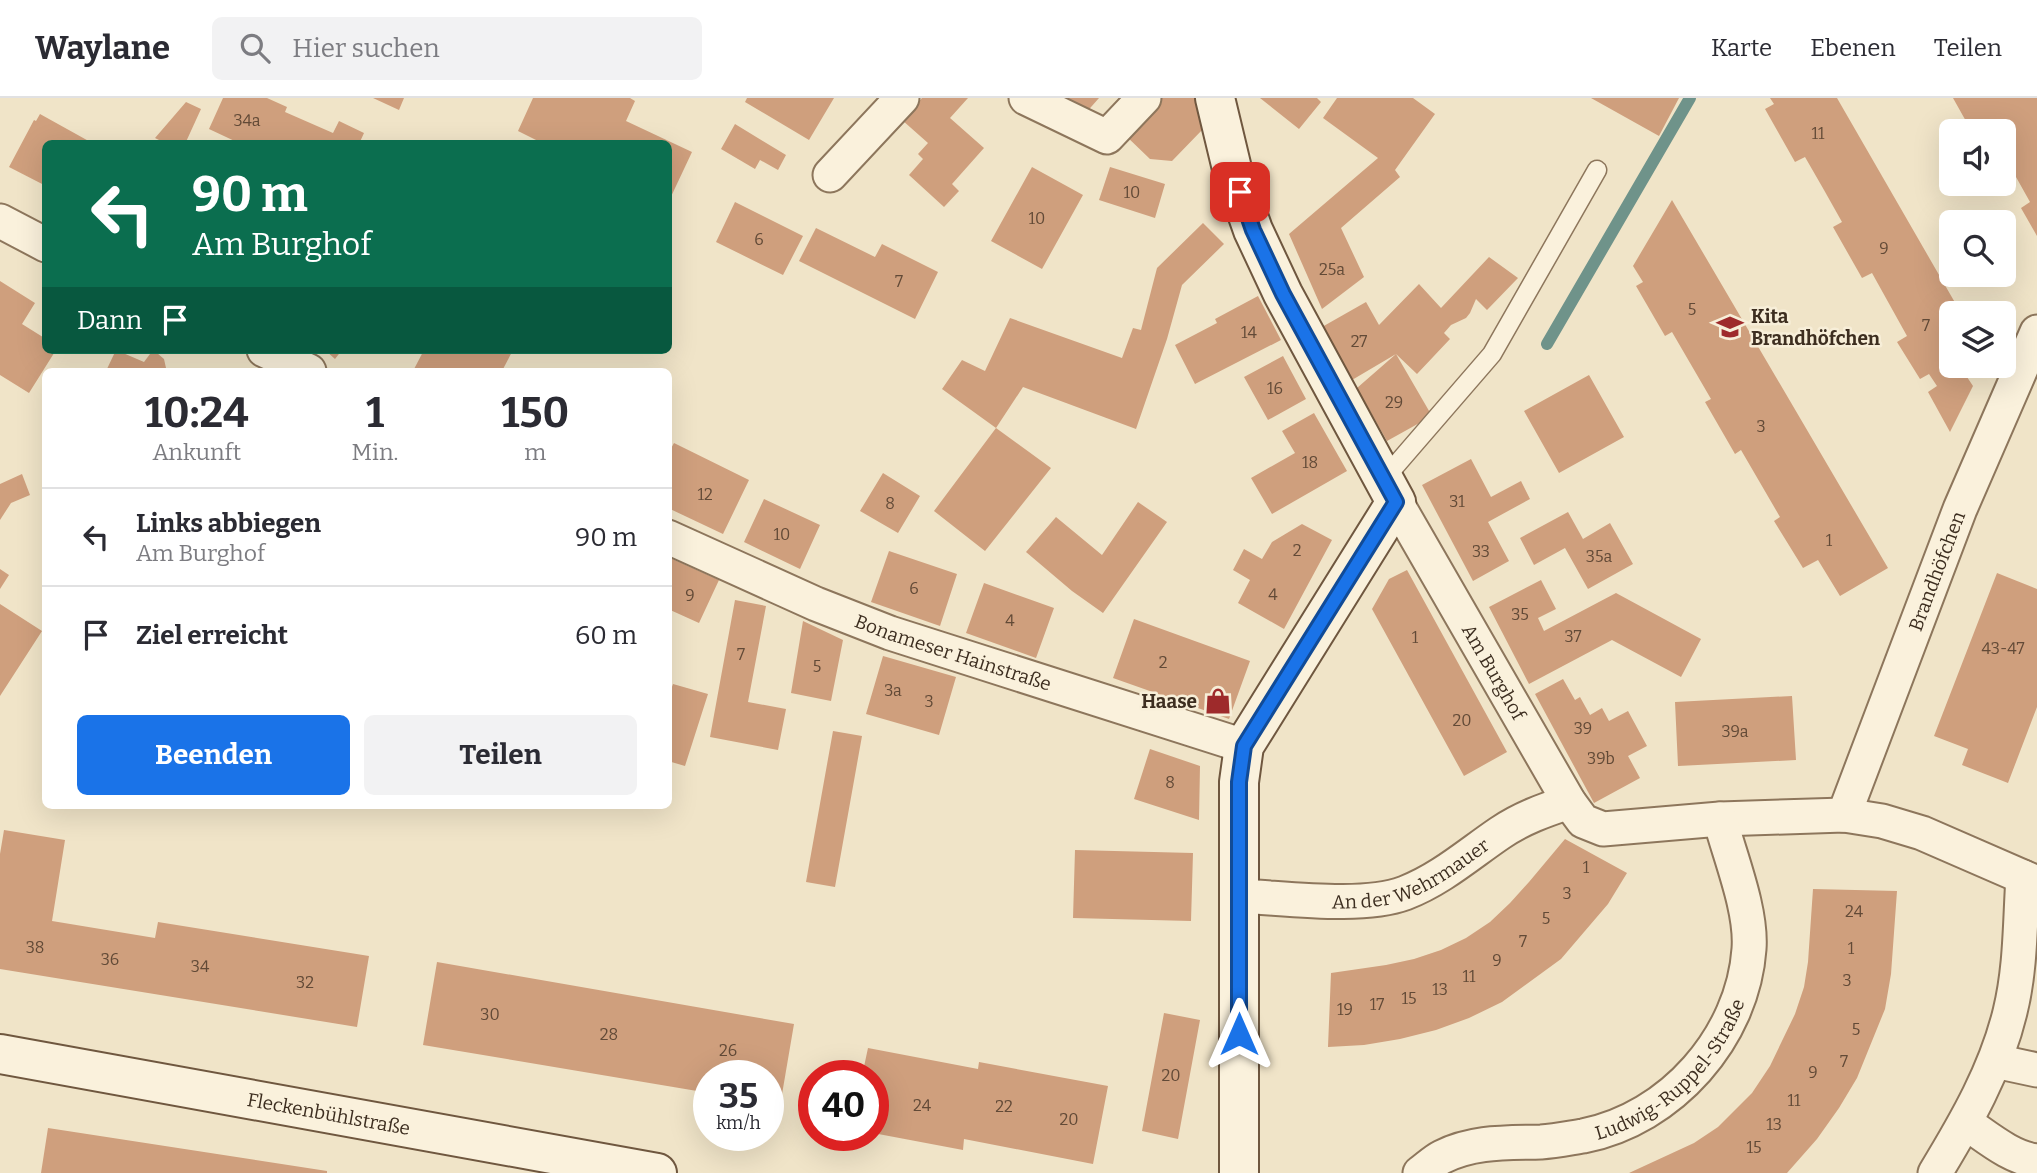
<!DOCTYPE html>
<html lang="de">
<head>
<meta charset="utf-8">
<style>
	:root { --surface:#fff; --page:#f2f2f3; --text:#2b2b33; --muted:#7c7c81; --line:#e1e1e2; --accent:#1a73e8 }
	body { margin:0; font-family:Bitter,serif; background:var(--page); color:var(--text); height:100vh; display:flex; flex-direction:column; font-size:26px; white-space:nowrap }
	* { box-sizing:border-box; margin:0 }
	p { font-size:23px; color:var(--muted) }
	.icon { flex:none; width:38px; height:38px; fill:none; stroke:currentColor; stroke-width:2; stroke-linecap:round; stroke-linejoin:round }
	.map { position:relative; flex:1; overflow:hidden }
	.drawer { position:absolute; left:42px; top:270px; width:630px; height:441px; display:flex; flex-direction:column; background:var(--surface); border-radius:10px; box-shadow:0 7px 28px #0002 }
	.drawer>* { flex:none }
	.guide { position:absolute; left:42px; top:42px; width:630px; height:214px; border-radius:10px; box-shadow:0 7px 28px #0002; background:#0b6e4f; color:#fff; overflow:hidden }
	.fabs { position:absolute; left:1939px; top:21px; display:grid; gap:14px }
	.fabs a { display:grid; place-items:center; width:77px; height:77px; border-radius:10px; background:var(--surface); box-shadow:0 7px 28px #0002; font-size:35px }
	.speed { position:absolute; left:693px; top:962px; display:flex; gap:14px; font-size:35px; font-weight:700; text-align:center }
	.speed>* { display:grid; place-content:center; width:91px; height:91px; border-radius:50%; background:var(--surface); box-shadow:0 7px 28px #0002; line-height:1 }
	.speed small { font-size:18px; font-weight:400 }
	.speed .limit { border:10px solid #d22; background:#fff; color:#111 }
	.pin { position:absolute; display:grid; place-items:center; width:60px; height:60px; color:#fff; margin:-30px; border-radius:14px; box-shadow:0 4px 10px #0006 }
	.me { position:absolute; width:77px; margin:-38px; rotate:0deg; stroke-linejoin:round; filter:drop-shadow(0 0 5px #0008) }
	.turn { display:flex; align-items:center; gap:24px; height:147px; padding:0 35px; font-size:32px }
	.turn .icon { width:91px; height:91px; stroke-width:2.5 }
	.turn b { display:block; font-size:49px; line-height:60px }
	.then { display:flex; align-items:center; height:66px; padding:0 35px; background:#0003; gap:14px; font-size:26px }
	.eta { display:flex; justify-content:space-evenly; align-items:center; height:119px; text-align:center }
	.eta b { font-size:42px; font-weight:700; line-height:49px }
	.button { display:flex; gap:14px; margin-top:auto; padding:14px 35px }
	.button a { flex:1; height:80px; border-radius:10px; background:var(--accent); color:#fff; font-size:28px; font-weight:700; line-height:80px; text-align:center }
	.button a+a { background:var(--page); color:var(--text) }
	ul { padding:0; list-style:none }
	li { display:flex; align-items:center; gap:21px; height:98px; padding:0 35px; border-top:2px solid var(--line) }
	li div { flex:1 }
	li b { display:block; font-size:26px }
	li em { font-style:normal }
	header { display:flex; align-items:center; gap:42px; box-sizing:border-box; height:98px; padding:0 35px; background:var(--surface); border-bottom:2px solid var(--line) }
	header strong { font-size:33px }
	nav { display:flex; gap:38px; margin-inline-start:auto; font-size:24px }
	.search { width:490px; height:63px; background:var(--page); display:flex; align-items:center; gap:18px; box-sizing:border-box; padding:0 24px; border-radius:10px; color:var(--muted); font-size:26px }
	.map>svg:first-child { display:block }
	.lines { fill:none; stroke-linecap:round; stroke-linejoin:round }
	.stream { stroke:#6f938a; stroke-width:12 }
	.building { fill:#cf9f7d }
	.lane-casing { stroke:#8d765c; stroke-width:21 }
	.street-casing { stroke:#8d765c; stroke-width:37 }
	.secondary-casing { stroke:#6f573f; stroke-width:42 }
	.lane { stroke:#faf1dc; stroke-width:18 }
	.street { stroke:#faf1dc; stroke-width:33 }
	.secondary { stroke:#faf1dc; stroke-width:38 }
	.route-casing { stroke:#114b97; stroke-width:18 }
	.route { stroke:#1a73e8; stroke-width:12 }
	.labels { text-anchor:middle; stroke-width:5; stroke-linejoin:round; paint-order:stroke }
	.number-label { font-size:16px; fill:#624a37 }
	.poi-label { font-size:19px; font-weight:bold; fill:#3d2e20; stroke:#f7eed8; text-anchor:start }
	.street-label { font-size:19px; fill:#3d2e20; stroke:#f7eed8 }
</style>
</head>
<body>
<header>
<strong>Waylane</strong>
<div class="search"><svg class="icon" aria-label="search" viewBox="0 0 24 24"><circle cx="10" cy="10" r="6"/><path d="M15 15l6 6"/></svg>Hier suchen</div>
<nav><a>Karte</a><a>Ebenen</a><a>Teilen</a></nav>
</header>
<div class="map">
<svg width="2037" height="1075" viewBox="0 0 2037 1075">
	<rect width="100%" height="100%" fill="#f0e4c8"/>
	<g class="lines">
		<path class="stream" d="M1547,246L1690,0"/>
	</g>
	<path class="building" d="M223,0H267L287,9L285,14L333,35L339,23L364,35L359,46H241L209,31Z
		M373,0H404L399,12Z
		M533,0H630L635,3L626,23L692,54L668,105V46H544L518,33Z
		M747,0H834L809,42L745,4Z
		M922,0H968L950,20L984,50L952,86L959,93L944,109L909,77L923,61L918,56L928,45L902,22Z
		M1050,0H1099L1084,17Z
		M1158,0H1202L1204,30L1172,63L1150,61L1124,36Z
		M1260,0H1317L1321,4L1299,31Z
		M1337,0H1413L1435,16L1395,72L1400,79L1341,130L1364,179L1322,211L1289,136L1378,60L1323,20Z
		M1591,0H1679L1659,38Z
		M1770,0H1837L1961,215H1951V268H1972L1963,273L1973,288L1950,334L1928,294L1937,288L1929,276L1920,281L1897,244L1907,238L1872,175L1862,180L1833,129L1842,124L1824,92L1805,59L1795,64L1765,11L1774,6Z
		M1953,0H2037V138L2021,110L2030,104L2016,79L2008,83L2004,75V33H1980L1973,21L1967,25Z
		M186,4L201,11L185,46H167L155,40Z
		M40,16L94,46H46V88L9,69L34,22L36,23Z
		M735,26L786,57L778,72L760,62L755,71L721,51Z
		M1032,69L1083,97L1042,171L991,143Z
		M1110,69L1165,86L1155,120L1099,102Z
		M1672,102L1888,470L1840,498L1818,462L1803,470L1774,423L1780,419L1741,352L1735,356L1705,304L1711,301L1672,234L1665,238L1636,188L1643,184L1633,168Z
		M735,104L803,138L783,177L716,144Z
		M1203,125L1224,146L1182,187L1167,241L1136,331L1023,289L996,330L942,291L962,262L985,273L1010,220L1122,260L1133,230L1141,232L1157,170Z
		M816,130L875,159L882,146L938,174L915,221L799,163Z
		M1489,159L1518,180L1487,212L1476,201L1470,215L1466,220L1451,227L1444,235L1450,241L1417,276L1396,256L1352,282L1322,229L1366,204L1379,227L1419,186L1441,210Z
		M0,183L35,205L22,226L46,241V252H56L29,295L0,277Z
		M1258,198L1281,242L1195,286L1175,247L1217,225L1215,221Z
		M116,252L144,264L150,256L157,255L164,261L166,270L164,273H106Z
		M325,252H342L335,261Z
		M424,252H513L502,273H413Z
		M1396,256L1432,318L1387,343L1357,290Z
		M1283,258L1306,301L1268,322L1244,279Z
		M1589,277L1624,339L1559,375L1524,313Z
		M1314,315L1347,373L1272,416L1251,380L1295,355L1282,333Z
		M996,330L1051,370L985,453L934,413Z
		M674,345L749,382L723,436L668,410V356Z
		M1471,361L1491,399L1521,383L1530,401L1488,424L1509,463L1473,483L1422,387Z
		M883,375L920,398L898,435L860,413Z
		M22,376L30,397L11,405L0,422V386Z
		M764,401L820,427L800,471L744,444Z
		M1138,404L1167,424L1103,515L1072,493L1026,454L1056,419L1102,457Z
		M1568,414L1583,441L1610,425L1633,466L1588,491L1565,450L1534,467L1520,440Z
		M1302,426L1332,442L1284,531L1238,505L1250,482L1233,472L1244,451L1262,461L1272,444Z
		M889,453L957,476L940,528L871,504Z
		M668,459L719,482L699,525L668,511Z
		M0,471L9,477L0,491Z
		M1407,472L1507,654L1464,678L1372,511L1389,481Z
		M1997,475L2037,491V609L2008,685L1962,667L1968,651L1934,638Z
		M1541,482L1556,511L1538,520L1544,533L1616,495L1701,541L1681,579L1612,542L1529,586L1489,509Z
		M984,485L1054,510L1036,560L966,535Z
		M735,502L766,508L748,604L786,611L778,652L710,639Z
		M0,506L42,533L0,598Z
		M1134,521L1250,563L1229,621L1113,580Z
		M803,523L843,542L831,603L791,595Z
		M883,558L956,579L939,637L866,616Z
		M1563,581L1575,602L1580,599L1590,617L1602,610L1609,623L1628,613L1647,648L1628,658L1640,680L1594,705L1535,596Z
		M673,586L708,596L685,668L668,663V600Z
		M1792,598L1796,662L1678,668L1675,604Z
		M833,633L862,638L835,789L806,784Z
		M1150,651L1200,668L1199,722L1134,701Z
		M4,732L65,742L52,823L155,840L158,824L369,858L357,929L0,871V756Z
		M1565,741L1627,775L1608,806L1561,861L1502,904L1469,920L1436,932L1400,941L1364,947L1328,949L1331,875L1386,867L1414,861L1441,852L1466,840L1490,824L1510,805L1529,784Z
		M1075,752L1193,755L1191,823L1073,820Z
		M1813,791L1897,793L1891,876L1885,911L1857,980L1839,1010L1817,1041L1787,1075H1629L1694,1045L1718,1029L1752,995L1770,968L1795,916L1804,889L1808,864Z
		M437,864L794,926L780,1008L768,1006V978H709V995L423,947Z
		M1164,915L1200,922L1178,1041L1142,1033Z
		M868,950L978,971L979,964L1108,988L1093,1066L964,1041L963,1052L873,1035V978H862Z
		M48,1030L327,1073V1075H41Z"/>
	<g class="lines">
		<g class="lane-casing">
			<path id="lane" d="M1384,381L1492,256L1597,72"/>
		</g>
		<g class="street-casing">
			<g id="street">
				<path d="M1026,0L1107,39L1144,0"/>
				<path d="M830,77L902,0"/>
				<path d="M0,123L46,147"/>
				<path d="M264,252L309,273"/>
				<path id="s1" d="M1396,404L1569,704L1583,723L1603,731L1720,721L1844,717L1882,723L1922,735L2037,785"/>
				<path id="s2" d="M668,439L816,506L890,535L1244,648"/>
				<path id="s3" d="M1844,717L1960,411L2037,234"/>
				<path id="s4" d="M1239,798C1286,800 1362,811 1405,795C1441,781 1469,756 1500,735C1522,720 1545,712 1569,704"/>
				<path d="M1995,963L2037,972"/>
				<path d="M1966,1025C1987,1039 2011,1060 2037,1063"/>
				<path id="s5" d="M1420,1075C1427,1070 1434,1063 1442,1059C1474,1043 1507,1045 1541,1044C1555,1043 1570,1040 1583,1038C1671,1021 1743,939 1749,851C1752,812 1730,759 1720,721"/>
				<path d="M1935,1075C1966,1024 1996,972 2010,914C2021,870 2020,823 2023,779"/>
			</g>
		</g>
		<g class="secondary-casing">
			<g id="secondary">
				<path d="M1215,0L1233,75L1253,132L1283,196L1396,404L1244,648L1239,684V1075"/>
				<path id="s6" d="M0,956L657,1075"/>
			</g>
		</g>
		<use href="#lane" class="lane"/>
		<use href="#street" class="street"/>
		<use href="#secondary" class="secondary"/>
	</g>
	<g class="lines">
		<g class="route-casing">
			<path id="route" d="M1239,936V684L1244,648L1396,404L1283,196L1253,132L1240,94"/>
		</g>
		<use href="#route" class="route"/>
	</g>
	<defs>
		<g id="school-bare" transform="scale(2.1)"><path d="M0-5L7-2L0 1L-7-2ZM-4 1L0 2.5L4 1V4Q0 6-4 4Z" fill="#9e2a2b" stroke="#f7eed8" stroke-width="2.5" paint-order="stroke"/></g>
		<g id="shop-bare" transform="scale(2.1)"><path d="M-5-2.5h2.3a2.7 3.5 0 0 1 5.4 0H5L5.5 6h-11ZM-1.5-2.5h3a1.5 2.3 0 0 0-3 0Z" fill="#9e2a2b" stroke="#f7eed8" stroke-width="2.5" paint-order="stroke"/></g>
	</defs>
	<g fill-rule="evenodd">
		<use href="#school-bare" x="1730" y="229"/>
		<use href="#shop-bare" x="1218" y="603"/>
	</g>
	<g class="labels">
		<g class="number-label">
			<text x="247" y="28">34a</text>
			<text x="1818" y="41">11</text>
			<text x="1132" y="100">10</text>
			<text x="1037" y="126">10</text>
			<text x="759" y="147">6</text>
			<text x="1884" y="156">9</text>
			<text x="1332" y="177">25a</text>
			<text x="899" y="189">7</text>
			<text x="1692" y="217">5</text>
			<text x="1926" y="233">7</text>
			<text x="1249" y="240">14</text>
			<text x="1359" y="249">27</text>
			<text x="1275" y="296">16</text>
			<text x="1394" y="310">29</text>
			<text x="1761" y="334">3</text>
			<text x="1310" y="370">18</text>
			<text x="705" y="402">12</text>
			<text x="1457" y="409">31</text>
			<text x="890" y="411">8</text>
			<text x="782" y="442">10</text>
			<text x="1829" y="448">1</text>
			<text x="1297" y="458">2</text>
			<text x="1481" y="459">33</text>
			<text x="1599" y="464">35a</text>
			<text x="914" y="496">6</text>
			<text x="1273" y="502">4</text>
			<text x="690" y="503">9</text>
			<text x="1520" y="522">35</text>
			<text x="1010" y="528">4</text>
			<text x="1573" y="544">37</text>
			<text x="1415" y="545">1</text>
			<text x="2003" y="556">43-47</text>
			<text x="741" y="562">7</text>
			<text x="1163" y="570">2</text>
			<text x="817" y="574">5</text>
			<text x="893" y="598">3a</text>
			<text x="929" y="609">3</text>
			<text x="1462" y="628">20</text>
			<text x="1583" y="636">39</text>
			<text x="1735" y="639">39a</text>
			<text x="1601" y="666">39b</text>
			<text x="1170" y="690">8</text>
			<text x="1586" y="775">1</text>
			<text x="1567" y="801">3</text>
			<text x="1854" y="819">24</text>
			<text x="1546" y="826">5</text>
			<text x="1523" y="849">7</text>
			<text x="35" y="855">38</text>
			<text x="1851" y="856">1</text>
			<text x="110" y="867">36</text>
			<text x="1497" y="868">9</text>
			<text x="200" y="874">34</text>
			<text x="1469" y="884">11</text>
			<text x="1847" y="888">3</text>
			<text x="305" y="890">32</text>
			<text x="1440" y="897">13</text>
			<text x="1409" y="906">15</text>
			<text x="1377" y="912">17</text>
			<text x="1345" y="917">19</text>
			<text x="490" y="922">30</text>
			<text x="1856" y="937">5</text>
			<text x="609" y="942">28</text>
			<text x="728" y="958">26</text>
			<text x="1844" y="969">7</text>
			<text x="1813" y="980">9</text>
			<text x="1171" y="983">20</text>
			<text x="1794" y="1008">11</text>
			<text x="922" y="1013">24</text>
			<text x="1004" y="1014">22</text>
			<text x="1069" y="1027">20</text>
			<text x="1774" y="1032">13</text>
			<text x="1754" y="1055">15</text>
		</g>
		<g class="poi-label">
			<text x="1751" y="225">Kita<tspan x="1751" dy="22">Brandhöfchen</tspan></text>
			<text x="1197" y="610" text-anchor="end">Haase</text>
		</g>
		<g class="street-label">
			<text dy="7" stroke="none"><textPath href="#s3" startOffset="261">Brandhöfchen</textPath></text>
			<text dy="7" stroke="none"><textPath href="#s2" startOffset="308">Bonameser Hainstraße</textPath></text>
			<text dy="7" stroke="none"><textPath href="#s1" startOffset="196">Am Burghof</textPath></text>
			<text dy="7" stroke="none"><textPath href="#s4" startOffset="178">An der Wehrmauer</textPath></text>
			<text dy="7" stroke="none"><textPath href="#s5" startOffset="285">Ludwig-Ruppel-Straße</textPath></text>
			<text dy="7" stroke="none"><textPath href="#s6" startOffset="334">Fleckenbühlstraße</textPath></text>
		</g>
	</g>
</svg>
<div class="fabs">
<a><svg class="icon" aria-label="sound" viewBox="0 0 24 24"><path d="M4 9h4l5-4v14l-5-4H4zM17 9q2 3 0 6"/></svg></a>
<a><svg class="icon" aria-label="search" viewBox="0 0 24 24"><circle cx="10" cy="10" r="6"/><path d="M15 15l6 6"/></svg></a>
<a><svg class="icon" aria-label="layers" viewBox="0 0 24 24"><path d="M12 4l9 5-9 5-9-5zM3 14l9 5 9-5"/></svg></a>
</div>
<div class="speed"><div>35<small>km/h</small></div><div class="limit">40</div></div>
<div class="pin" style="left:1240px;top:94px;background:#d93025"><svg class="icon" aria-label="arrive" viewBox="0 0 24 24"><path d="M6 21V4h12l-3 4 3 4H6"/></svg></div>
<svg class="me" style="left:1239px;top:936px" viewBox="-20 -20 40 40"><path d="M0-17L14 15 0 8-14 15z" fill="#1a73e8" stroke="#fff" stroke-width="4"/></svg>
<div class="guide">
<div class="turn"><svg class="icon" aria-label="left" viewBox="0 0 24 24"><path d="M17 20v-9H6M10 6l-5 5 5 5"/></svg><div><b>90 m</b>Am Burghof</div></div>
<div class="then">Dann<svg class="icon" aria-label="arrive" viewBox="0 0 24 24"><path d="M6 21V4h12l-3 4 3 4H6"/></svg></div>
</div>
<section class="drawer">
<div class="eta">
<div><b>10:24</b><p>Ankunft</p></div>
<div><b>1</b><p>Min.</p></div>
<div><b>150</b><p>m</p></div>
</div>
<ul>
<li><svg class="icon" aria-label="left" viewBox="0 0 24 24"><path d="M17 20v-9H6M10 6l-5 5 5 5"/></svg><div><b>Links abbiegen</b><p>Am Burghof</p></div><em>90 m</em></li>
<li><svg class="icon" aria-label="arrive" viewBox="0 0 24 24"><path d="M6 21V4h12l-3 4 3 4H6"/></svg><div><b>Ziel erreicht</b></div><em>60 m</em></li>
</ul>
<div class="button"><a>Beenden</a><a>Teilen</a></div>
</section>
</div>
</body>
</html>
